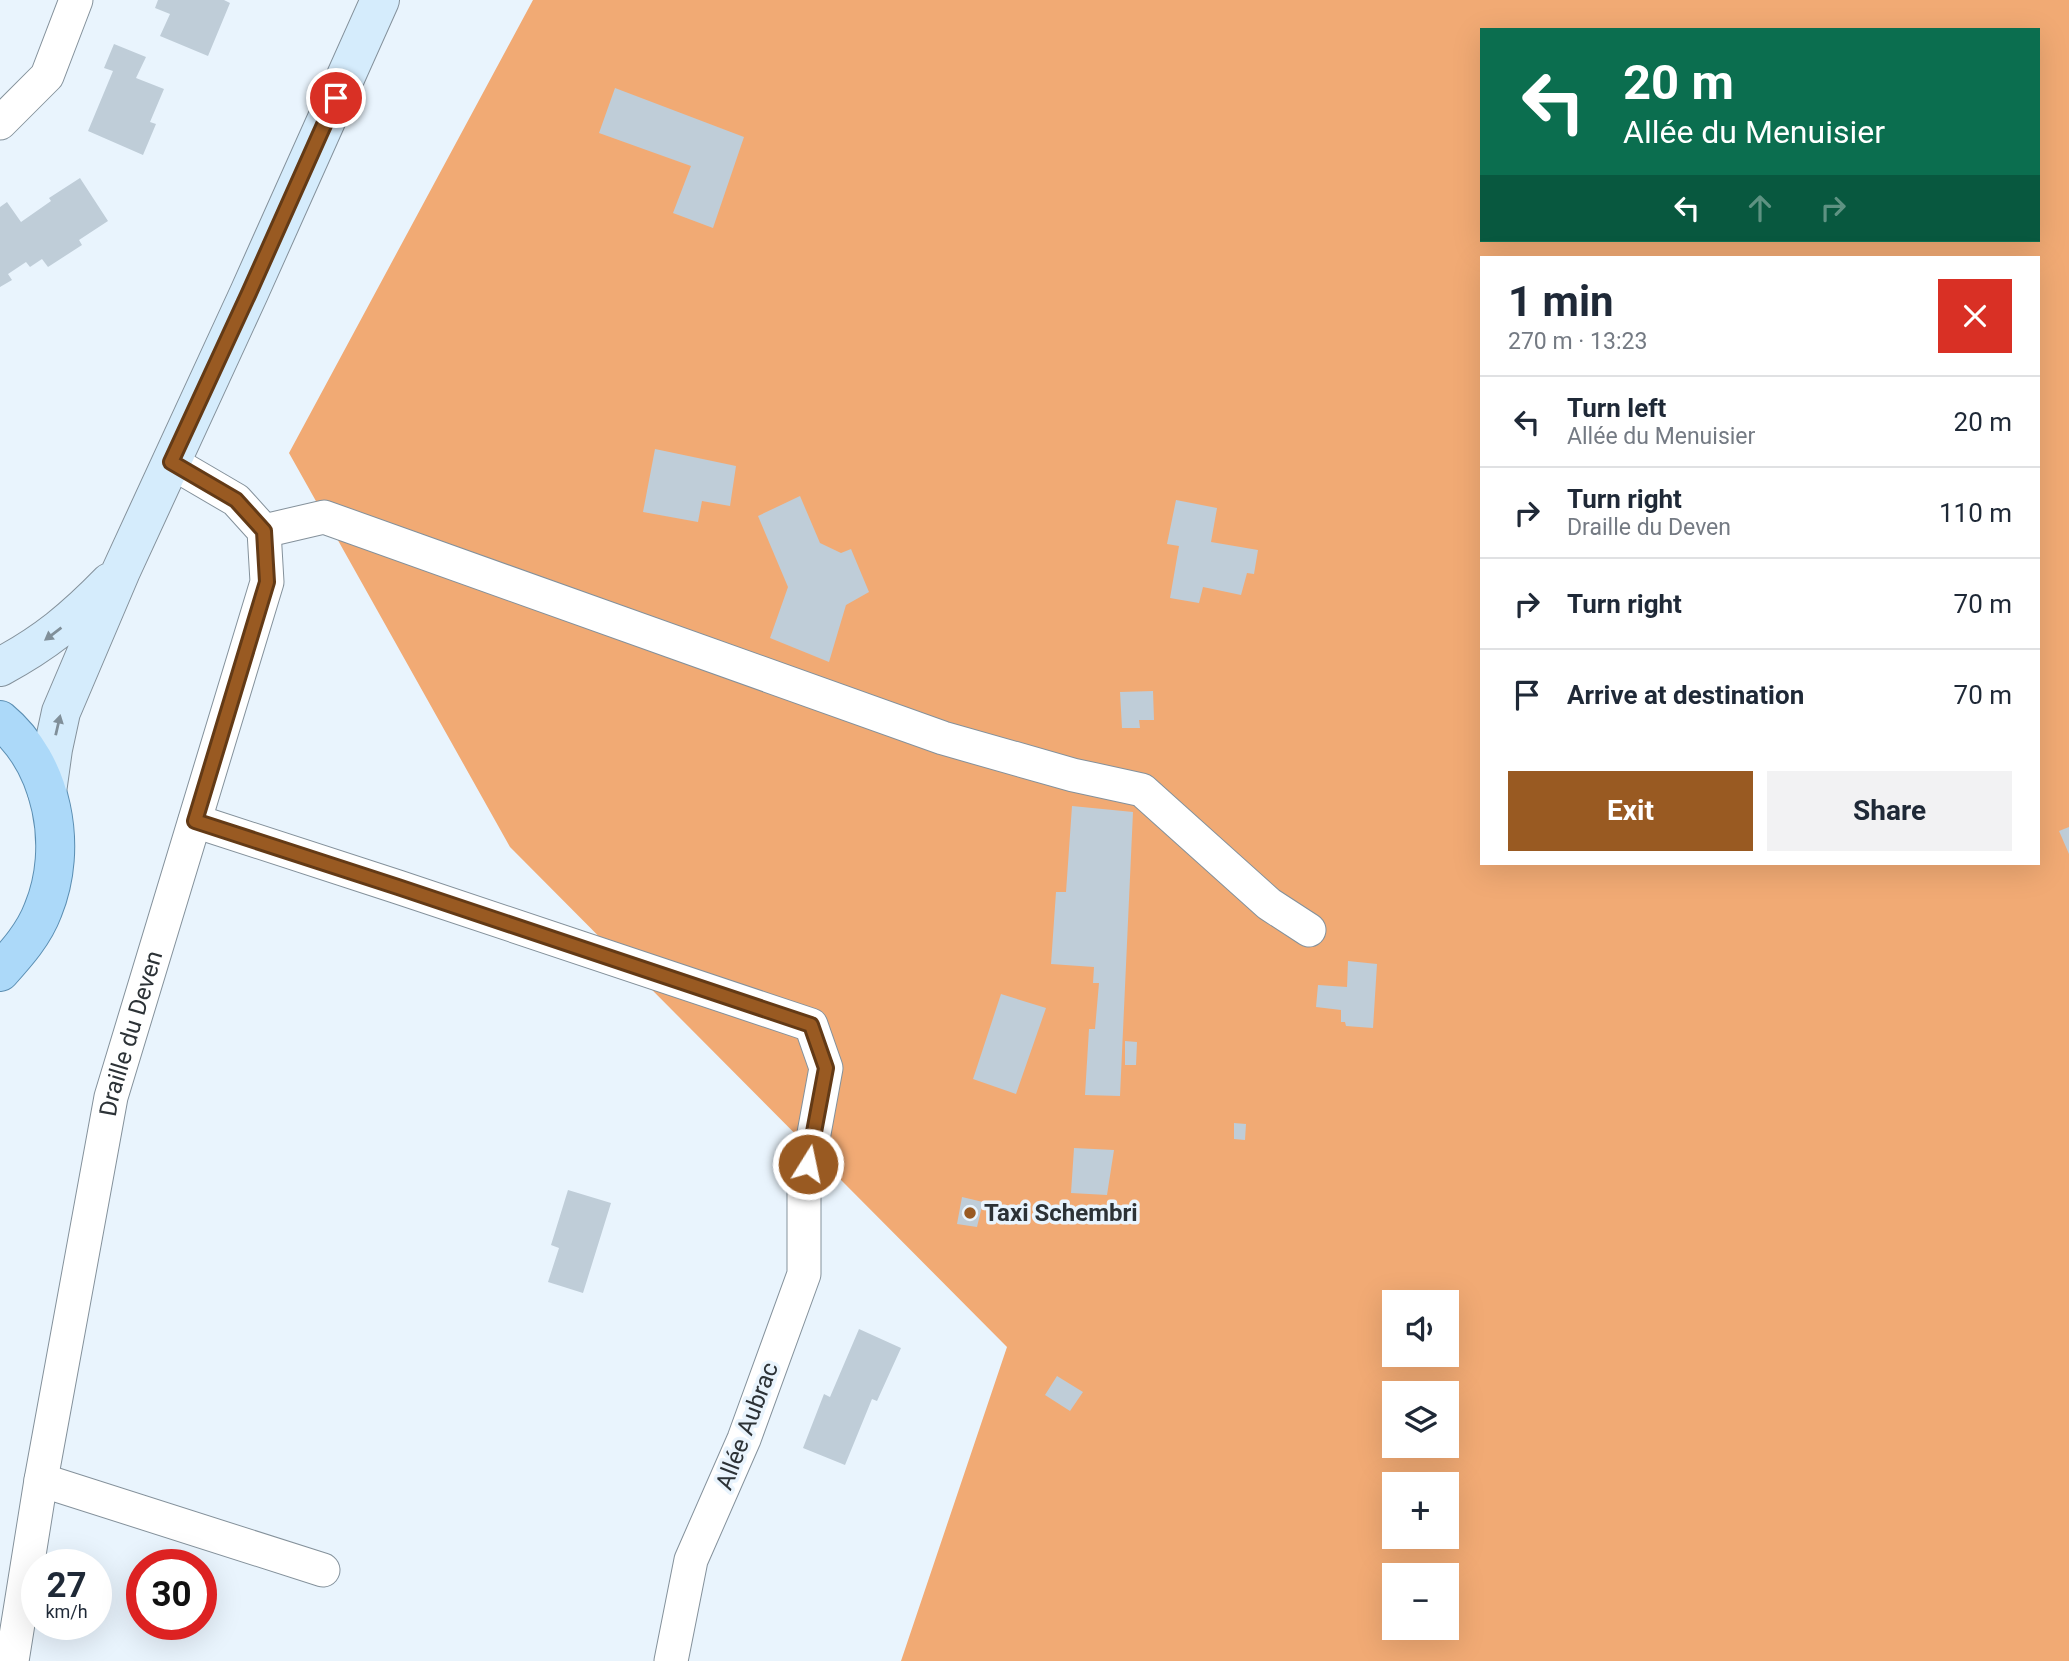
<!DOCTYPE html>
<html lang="en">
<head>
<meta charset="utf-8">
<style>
	:root { --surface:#fff; --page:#f2f2f3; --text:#1f2937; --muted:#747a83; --line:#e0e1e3; --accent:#995a22 }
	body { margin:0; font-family:Roboto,sans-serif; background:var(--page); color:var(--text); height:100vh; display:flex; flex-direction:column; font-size:26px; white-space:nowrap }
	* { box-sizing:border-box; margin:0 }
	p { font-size:23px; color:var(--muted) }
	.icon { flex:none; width:38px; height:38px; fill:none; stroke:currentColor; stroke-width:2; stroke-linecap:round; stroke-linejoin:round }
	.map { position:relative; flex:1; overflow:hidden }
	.details { position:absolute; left:1480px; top:256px; width:560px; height:609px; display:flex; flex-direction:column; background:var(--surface); border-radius:0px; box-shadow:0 7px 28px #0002 }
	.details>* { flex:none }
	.guide { position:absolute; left:1480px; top:28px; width:560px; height:214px; border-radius:0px; box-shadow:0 7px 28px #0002; background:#0b6e4f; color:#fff; overflow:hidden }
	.fabs { position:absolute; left:1382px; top:1290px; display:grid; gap:14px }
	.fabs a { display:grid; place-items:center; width:77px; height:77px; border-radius:0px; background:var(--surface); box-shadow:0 7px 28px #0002; font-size:35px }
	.speed { position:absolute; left:21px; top:1549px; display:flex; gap:14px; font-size:35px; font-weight:700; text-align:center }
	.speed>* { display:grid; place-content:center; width:91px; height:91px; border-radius:50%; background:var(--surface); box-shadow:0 7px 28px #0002; line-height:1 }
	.speed small { font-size:18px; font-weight:400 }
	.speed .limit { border:10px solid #d22; background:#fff; color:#111 }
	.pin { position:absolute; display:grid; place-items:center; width:60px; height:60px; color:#fff; margin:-30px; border:4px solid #fff; border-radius:50%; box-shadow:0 2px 7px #0007 }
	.me { position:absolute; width:77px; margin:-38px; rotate:10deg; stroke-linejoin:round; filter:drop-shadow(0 0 5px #0008) }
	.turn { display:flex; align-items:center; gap:24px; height:147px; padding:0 28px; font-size:32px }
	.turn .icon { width:91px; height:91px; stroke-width:2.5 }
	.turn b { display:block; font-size:49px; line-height:60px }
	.lanes { display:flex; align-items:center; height:66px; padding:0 28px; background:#0003; justify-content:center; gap:35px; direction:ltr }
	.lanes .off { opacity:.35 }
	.round { display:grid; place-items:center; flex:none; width:74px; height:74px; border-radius:0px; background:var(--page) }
	.headline { display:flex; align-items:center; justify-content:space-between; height:119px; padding:0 28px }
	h1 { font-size:42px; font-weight:700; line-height:52px }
	.action { display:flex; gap:14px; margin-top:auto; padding:14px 28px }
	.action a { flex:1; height:80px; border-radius:0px; background:var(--accent); color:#fff; font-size:28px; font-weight:700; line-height:80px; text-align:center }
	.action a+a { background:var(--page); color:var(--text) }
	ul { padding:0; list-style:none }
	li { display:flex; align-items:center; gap:21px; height:91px; padding:0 28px; border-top:2px solid var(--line) }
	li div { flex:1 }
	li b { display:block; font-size:26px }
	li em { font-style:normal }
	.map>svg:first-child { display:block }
	.forest { fill:#f1aa74; fill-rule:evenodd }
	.building { fill:#bfcdd8 }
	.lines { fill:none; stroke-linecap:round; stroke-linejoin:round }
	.street-casing { stroke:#84919b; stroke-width:35 }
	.secondary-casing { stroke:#84919b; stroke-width:40 }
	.primary-casing { stroke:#5b8eb2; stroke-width:40 }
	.street { stroke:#fff; stroke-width:33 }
	.secondary { stroke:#d5ecfc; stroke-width:38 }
	.primary { stroke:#acd9f9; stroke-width:38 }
	.oneway { fill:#808f99 }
	.route-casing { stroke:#633a16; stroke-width:18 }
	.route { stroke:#995a22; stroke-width:12 }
	.poi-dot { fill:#995a22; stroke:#e9f4fd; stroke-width:2.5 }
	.labels { text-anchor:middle; stroke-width:7; stroke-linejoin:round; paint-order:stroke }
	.street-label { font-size:24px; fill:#2c3236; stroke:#e9f4fd }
	.poi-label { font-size:24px; font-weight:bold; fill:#2c3236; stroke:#e9f4fd; text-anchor:start }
</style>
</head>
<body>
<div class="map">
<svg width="2069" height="1661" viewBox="0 0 2069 1661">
	<rect width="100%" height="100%" fill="#e9f4fd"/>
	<path class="forest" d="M533,0H2069V1661H901L1007,1347L510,847L289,453ZM1482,30H2039V240H1482ZM1482,257H2039V863H1482ZM1395,1302H1447V1354H1395ZM1395,1393H1447V1446H1395ZM1395,1484H1447V1536H1395ZM1395,1575H1447V1628H1395Z"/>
	<path class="building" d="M158,0H224L230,3L208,56L160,36L170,14L155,8Z
		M114,44L146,57L136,78L164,89L150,122L156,124L143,155L88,131L113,71L104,68Z
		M615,88L744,137L713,228L673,213L691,166L599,133Z
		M80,178L108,221L79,240L82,245L48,267L42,259L30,267L26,262L8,274L12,280L0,287V207L7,202L21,222L51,201L49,198Z
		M655,449L736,466L730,506L702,501L698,522L643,512Z
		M800,496L820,543L841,553L851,549L869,592L846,605L829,662L770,638L788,587L758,516Z
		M1176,500L1217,508L1211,542L1258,550L1254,574L1247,573L1241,595L1203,587L1199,603L1170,598L1179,546L1167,544Z
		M1153,691L1154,720H1139L1140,728H1122L1120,692Z
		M1072,806L1133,812L1120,1096L1085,1095L1089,1029H1095L1099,983H1093L1094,967L1051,964L1056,892H1066Z
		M2069,827V854L2059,831Z
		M1348,961L1377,964L1373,1028L1346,1026L1345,1022H1341V1010L1316,1007L1318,985L1347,987Z
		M1001,994L1046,1008L1016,1094L973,1079Z
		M1125,1041L1137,1042L1136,1065H1125Z
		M1234,1123L1246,1124L1245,1140L1234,1139Z
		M1074,1148L1114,1150L1107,1195L1071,1193Z
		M568,1190L611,1203L583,1293L548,1282L559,1248L551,1245Z
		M962,1197L983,1202L977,1227L957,1224Z
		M859,1329L901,1348L877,1401L872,1399L845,1465L803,1448L824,1394L830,1397Z
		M1057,1376L1083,1392L1070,1411L1045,1395Z"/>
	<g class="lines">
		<g class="street-casing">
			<g id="street">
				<path d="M0,123L47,76L76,0"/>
				<path d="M264,531L324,517L943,738L1073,775L1142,790L1269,904L1309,930"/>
				<path d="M195,821L398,887L811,1025L826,1068L804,1188V1274L744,1439L691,1560L671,1661"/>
				<path d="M41,1480L323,1570"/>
				<path id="s1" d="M12,1661L41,1480L111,1097L267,582L264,531L236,500L171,462"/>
			</g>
		</g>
		<g class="secondary-casing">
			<path id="secondary" d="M0,667C45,643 74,619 110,582
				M47,792L53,749L61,712L121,571L249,293L380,0"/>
		</g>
		<g class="primary-casing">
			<path id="primary" d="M0,720C53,764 69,847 43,910C34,934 17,953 0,972"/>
		</g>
		<use href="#street" class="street"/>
		<use href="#secondary" class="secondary"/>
		<use href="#primary" class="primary"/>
	</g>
	<defs><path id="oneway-solid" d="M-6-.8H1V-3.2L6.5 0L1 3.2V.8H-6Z" transform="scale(1.75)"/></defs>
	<g class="oneway">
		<use href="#oneway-solid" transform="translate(53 634) rotate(143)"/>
		<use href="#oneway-solid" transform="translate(58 725) rotate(-77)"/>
	</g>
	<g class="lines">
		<g class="route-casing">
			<path id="route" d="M336,98L249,293L171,462L236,500L264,531L267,582L195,821L398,887L811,1025L826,1068L808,1164"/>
		</g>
		<use href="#route" class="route"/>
	</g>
	<circle class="poi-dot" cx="970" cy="1213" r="7"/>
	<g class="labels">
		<g class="street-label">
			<text dy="8" stroke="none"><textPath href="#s1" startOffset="639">Draille du Deven</textPath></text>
			<text transform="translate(747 1426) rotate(-69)" y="8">Allée Aubrac</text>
		</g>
		<g class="poi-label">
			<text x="984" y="1221">Taxi Schembri</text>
		</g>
	</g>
</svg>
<div class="fabs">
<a><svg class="icon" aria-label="sound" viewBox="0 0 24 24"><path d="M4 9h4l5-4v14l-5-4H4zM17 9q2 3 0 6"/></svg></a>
<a><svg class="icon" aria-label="layers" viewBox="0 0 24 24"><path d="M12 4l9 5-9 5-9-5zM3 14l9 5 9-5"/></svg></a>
<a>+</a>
<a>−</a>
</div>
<div class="speed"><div>27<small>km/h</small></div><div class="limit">30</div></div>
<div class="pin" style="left:336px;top:98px;background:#d93025"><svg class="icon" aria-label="arrive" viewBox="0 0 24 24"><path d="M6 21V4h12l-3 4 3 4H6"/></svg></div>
<svg class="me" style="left:808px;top:1164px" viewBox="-20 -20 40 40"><circle r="17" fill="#995a22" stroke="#fff" stroke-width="3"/><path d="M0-11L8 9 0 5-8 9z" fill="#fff"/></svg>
<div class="guide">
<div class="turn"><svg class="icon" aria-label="left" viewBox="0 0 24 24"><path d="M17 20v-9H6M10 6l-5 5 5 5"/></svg><div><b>20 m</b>Allée du Menuisier</div></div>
<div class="lanes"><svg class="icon" aria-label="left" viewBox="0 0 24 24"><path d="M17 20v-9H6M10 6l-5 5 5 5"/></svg><svg class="icon off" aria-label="ahead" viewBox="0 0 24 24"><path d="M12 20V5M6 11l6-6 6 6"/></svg><svg class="icon off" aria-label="right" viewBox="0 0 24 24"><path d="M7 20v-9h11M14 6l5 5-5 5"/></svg></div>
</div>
<section class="details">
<div class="headline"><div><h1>1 min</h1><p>270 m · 13:23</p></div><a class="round" style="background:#d93025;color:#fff"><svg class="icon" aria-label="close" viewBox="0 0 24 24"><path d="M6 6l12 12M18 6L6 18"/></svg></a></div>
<ul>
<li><svg class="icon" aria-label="left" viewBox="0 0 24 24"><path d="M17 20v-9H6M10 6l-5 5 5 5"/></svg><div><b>Turn left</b><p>Allée du Menuisier</p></div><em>20 m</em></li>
<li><svg class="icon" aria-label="right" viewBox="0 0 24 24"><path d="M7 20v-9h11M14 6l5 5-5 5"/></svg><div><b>Turn right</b><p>Draille du Deven</p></div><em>110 m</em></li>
<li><svg class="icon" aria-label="right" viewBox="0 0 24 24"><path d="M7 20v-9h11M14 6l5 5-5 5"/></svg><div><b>Turn right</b></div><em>70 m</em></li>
<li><svg class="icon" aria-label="arrive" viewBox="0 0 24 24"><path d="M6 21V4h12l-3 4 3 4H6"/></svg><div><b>Arrive at destination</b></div><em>70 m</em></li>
</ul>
<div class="action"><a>Exit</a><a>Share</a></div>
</section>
</div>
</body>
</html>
